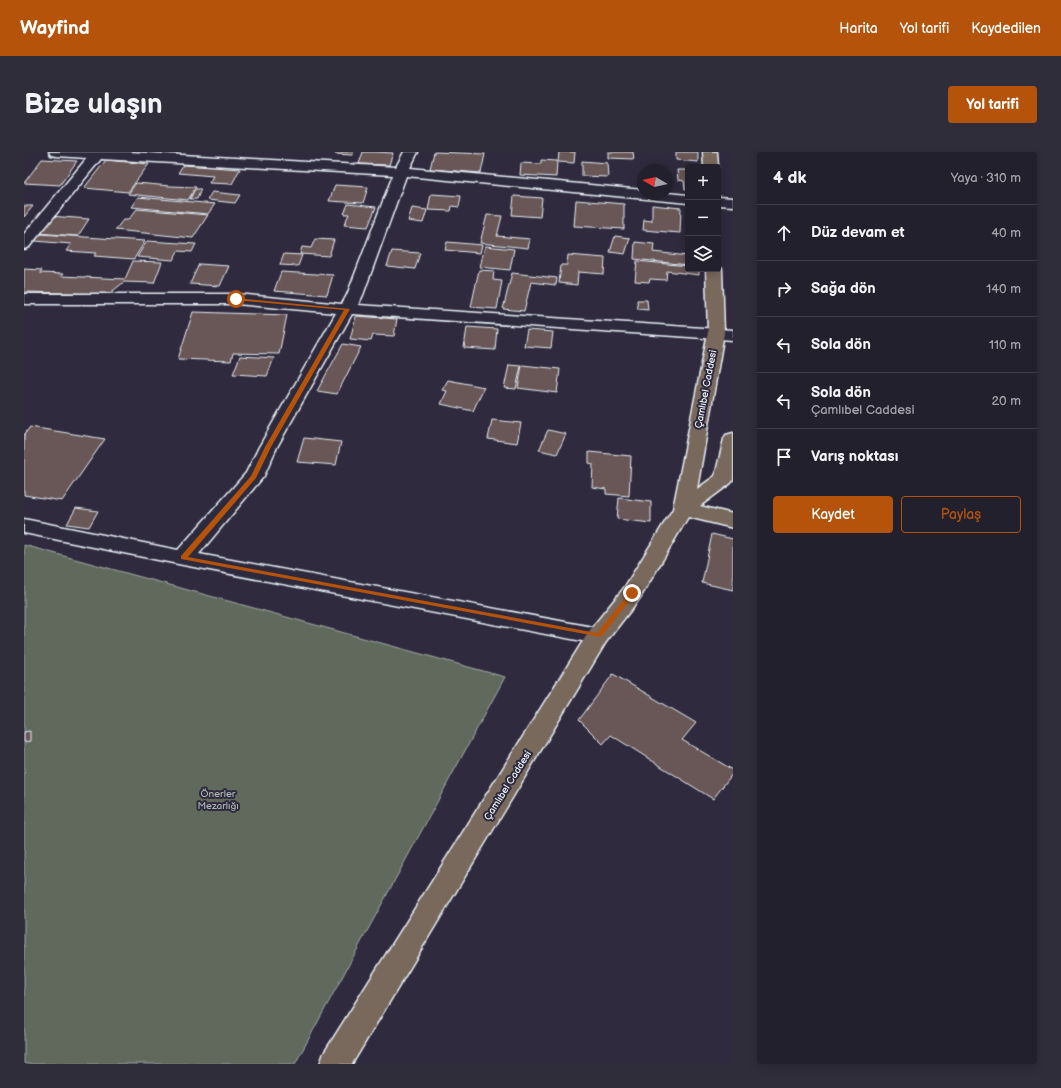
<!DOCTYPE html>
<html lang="tr">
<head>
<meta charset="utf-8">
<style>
  :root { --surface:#23202e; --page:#2f2d3a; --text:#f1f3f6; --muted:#a3a3aa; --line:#403e4a; --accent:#b45309 }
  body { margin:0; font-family:"Balsamiq Sans",sans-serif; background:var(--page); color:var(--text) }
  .controls { position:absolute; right:12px; top:12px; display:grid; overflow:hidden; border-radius:4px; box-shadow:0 2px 10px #0003 }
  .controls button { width:36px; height:36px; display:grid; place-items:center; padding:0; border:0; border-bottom:1px solid var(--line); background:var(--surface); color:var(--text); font:20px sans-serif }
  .compass { position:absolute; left:613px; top:12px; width:36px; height:36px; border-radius:50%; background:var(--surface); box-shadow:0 2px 10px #0003; rotate:279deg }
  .stop { position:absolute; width:12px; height:12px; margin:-9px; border:3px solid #b45309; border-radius:50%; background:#fff }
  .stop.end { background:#b45309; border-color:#fff; box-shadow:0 1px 4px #0008 }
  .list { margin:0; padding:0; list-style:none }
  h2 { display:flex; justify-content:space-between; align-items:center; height:52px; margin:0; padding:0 16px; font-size:17px }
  h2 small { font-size:13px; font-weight:400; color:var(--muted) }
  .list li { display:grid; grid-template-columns:26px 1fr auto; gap:12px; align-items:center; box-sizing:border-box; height:56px; padding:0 16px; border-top:1px solid var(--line) }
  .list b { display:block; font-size:15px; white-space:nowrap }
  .list p { margin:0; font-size:13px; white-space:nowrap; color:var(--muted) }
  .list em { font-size:13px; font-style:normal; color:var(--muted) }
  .actions { display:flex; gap:8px; padding:12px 16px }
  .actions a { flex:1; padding:9px 0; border:1px solid var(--accent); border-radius:4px; text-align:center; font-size:14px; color:var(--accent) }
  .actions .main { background:var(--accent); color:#fff }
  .icon { flex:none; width:22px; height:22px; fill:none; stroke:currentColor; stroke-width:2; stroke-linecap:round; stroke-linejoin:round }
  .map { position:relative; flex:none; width:709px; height:912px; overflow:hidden; border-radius:4px }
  header { display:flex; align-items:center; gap:24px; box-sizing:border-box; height:56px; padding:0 20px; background:var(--accent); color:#fff }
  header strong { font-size:19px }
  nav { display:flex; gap:22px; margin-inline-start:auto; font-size:14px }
  .intro { display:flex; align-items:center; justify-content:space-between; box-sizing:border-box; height:96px; padding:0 24px }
  h1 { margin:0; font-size:28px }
  .button { padding:10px 18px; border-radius:4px; background:var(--accent); color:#fff; font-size:14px; font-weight:700 }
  main { display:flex; gap:24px; padding:0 24px }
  aside { flex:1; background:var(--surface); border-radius:4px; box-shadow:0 2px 10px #0003 }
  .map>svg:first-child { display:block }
  .green { fill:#61695c; stroke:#a4adaa }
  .building { fill:#695756; stroke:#e8f1f8 }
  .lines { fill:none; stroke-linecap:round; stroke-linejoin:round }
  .minor-casing { stroke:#e8f1f8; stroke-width:3 }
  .primary-casing { stroke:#e8f1f8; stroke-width:3 }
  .minor { fill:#2f2a3d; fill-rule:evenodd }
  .primary { fill:#78695c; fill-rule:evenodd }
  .route { fill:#b45309 }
  .labels { text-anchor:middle; stroke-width:4; stroke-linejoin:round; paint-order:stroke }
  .street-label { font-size:10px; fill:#e8f1f8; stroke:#2f2a3d }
  .park-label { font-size:10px; fill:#abb4b2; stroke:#2f2a3d }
</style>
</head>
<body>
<header>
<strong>Wayfind</strong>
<nav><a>Harita</a><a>Yol tarifi</a><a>Kaydedilen</a></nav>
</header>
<div class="intro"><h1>Bize ulaşın</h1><a class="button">Yol tarifi</a></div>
<main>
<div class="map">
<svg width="709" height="912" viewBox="0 0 709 912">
  <rect width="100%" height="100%" fill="#2f2a3d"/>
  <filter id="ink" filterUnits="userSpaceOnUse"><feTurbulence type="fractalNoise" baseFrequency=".025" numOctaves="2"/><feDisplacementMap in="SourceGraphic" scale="8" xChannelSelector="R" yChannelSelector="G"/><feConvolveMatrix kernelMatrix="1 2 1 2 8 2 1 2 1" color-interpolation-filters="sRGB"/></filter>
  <g filter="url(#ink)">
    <path class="green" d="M0 393 481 525 271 912H0Z"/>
    <g class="building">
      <path d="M312 0H329L328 3 311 2Z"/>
      <path d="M339 0H352L369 1 365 13 335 12Z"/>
      <path d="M410 0 461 2 457 21 406 17Z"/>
      <path d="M535 0H551L550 11 534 10Z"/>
      <path d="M584 0H609L610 7 584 6Z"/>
      <path d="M652 0H674V10L652 8Z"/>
      <path d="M18 7 53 9 36 33 0 31Z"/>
      <path d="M82 8 125 12 104 40 60 36Z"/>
      <path d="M517 8 533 9 532 25 496 23 497 11 517 12Z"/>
      <path d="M558 9 583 11 584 25 558 24Z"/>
      <path d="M159 13 216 17 208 32 185 31 189 24 154 21Z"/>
      <path d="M653 18H664V37H661L660 29 654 28Z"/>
      <path d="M112 31 146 34 172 35 164 48 104 42Z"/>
      <path d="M311 33 344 35 339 51 305 49Z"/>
      <path d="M171 37H177L173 47H166Z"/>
      <path d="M188 40 216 43 211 51 183 48Z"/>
      <path d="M407 42 437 44 435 55 428 54 427 59 404 58Z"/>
      <path d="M490 44 518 46 516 65 488 63Z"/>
      <path d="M114 45 191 52 184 62 107 55Z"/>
      <path d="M552 48 600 52V77L550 74Z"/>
      <path d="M324 52 352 55 344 75 320 73 325 62H320Z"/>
      <path d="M628 53 657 56 656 81 619 78 620 68 628 69Z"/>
      <path d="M0 54H9L0 65Z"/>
      <path d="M388 56 403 58 399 71 384 69Z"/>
      <path d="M113 57 184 63 169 86 91 78 99 68H104Z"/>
      <path d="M463 63 478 64 473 84 506 87 504 96 456 91Z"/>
      <path d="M25 64 65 67 54 84 13 81Z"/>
      <path d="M16 82 121 89 110 107 70 104 72 101 42 99 47 92 11 89Z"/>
      <path d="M591 84 606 86 601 102 586 100Z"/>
      <path d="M291 87 310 88 305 104 276 102 278 95 287 96Z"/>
      <path d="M123 89 172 92 168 100 154 99 149 108 113 105Z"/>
      <path d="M423 90 458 93 456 101 421 98Z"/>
      <path d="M611 90 630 92 629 100 664 104V113L610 107Z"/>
      <path d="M461 94 490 97 486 118 456 115Z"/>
      <path d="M368 99 396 101 391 117 363 114Z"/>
      <path d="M260 102 278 103 274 114 256 113Z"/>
      <path d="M544 103 581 106 580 122 554 120 553 133 535 131 537 113H543Z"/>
      <path d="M109 109 138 110 130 131 100 130 85 142 0 140V117L18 118 16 121 39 122 37 124 101 127Z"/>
      <path d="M613 109 664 114V117H675V123L643 119 642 128 626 127 625 130 611 129Z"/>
      <path d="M175 112 205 114 196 134 166 132Z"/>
      <path d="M455 118 470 119 469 128 478 129 473 157 447 155Z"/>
      <path d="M257 120 309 123 303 143 250 139Z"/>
      <path d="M488 121 533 126 532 133 507 130 500 159 479 157Z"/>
      <path d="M613 148H623L624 158 614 157Z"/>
      <path d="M169 160 263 163 255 202 209 201 207 209 154 207Z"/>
      <path d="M332 164 373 167 370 184 349 183 347 189 326 187Z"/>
      <path d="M443 175 473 177 471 198 440 196Z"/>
      <path d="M503 178 529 180 527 196 500 194Z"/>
      <path d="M319 192 337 195 313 242 293 239Z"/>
      <path d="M216 204 250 206 243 224 209 222Z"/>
      <path d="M485 213 497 214 492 237 480 236Z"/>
      <path d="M498 213 536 217 533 241 494 236Z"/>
      <path d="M424 228 460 235 449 259 417 252 423 239 418 238Z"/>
      <path d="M468 268 497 271 493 291 464 287Z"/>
      <path d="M6 275 81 287 38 349 0 343V283Z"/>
      <path d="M524 278 542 282 533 302 515 298Z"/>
      <path d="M280 286 317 290 312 313 273 310Z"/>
      <path d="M565 300 607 304 605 344 582 342V337L568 335 569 312 565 311Z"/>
      <path d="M595 346 627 350V371L593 367Z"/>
      <path d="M52 356 74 359 65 375 43 372Z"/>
      <path d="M688 382 709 387V438L678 431Z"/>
      <path d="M589 522 672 571 658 588 709 618V621L689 647 587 583 579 592 555 568Z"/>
      <path d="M6 579V589L0 590V580Z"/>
    </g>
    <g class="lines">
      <g class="minor-casing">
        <g id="minor">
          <path d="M25 0H106L372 15 380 0H394L386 16 619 38V42H643V41L664 43V51L382 24 339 143 334 153 709 178V188L328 162 253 295 240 324 175 402 574 476 582 478 585 484 582 490 574 492 159 413 0 381V367L154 398 222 321 235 295 312 161 212 152H0V142H212L318 152 323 143 369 23 77 7 5 95 0 97V82L63 6 32 4 27 3Z"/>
          <path d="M694 45 709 46V54L694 53Z"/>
        </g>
      </g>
      <g class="primary-casing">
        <g id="primary">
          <path d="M679 0H693L694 15H680Z"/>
          <path d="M694 113 698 117 700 181 673 337 691 324 700 287 702 283 709 281V328L707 331 676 354 709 362V376L664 365 616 446 582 490 328 912H296L300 901 566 478 600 436 649 357 684 181 682 117H694Z"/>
        </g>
      </g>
      <use href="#minor" class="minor"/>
      <use href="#primary" class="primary"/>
    </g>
  </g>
  <path class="route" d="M212 146 326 157 247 295 232 326 164 405 573 481 606 440H610V443L577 485 157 407V404L227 324 241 295 320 158 211 148Z"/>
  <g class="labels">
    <g class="street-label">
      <text transform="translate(681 237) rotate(-79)" y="4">Çamlıbel Caddesi</text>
      <text transform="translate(483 633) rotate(-58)" y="4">Çamlıbel Caddesi</text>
    </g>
    <g class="park-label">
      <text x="194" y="645">Önerler<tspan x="194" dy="12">Mezarlığı</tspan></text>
    </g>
  </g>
</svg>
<div class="controls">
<button>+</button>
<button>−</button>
<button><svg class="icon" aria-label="layers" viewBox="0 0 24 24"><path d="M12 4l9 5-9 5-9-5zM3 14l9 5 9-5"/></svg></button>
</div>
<svg class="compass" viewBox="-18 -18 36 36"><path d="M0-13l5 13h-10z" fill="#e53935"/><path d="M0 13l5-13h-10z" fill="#a3a3aa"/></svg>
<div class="stop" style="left:212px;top:147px"></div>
<div class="stop end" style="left:608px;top:441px"></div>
</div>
<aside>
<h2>4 dk<small>Yaya · 310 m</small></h2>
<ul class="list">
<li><svg class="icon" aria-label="ahead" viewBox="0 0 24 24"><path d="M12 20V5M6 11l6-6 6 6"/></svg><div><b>Düz devam et</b></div><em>40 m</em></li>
<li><svg class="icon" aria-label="right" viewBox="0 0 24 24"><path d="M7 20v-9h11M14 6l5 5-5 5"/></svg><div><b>Sağa dön</b></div><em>140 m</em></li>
<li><svg class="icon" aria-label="left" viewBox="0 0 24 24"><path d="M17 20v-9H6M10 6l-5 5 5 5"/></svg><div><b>Sola dön</b></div><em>110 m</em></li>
<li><svg class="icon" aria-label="left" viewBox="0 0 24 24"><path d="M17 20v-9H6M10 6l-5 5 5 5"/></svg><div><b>Sola dön</b><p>Çamlıbel Caddesi</p></div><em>20 m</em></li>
<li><svg class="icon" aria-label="arrive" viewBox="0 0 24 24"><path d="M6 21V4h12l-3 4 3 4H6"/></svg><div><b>Varış noktası</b></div></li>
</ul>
<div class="actions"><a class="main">Kaydet</a><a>Paylaş</a></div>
</aside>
</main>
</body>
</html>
